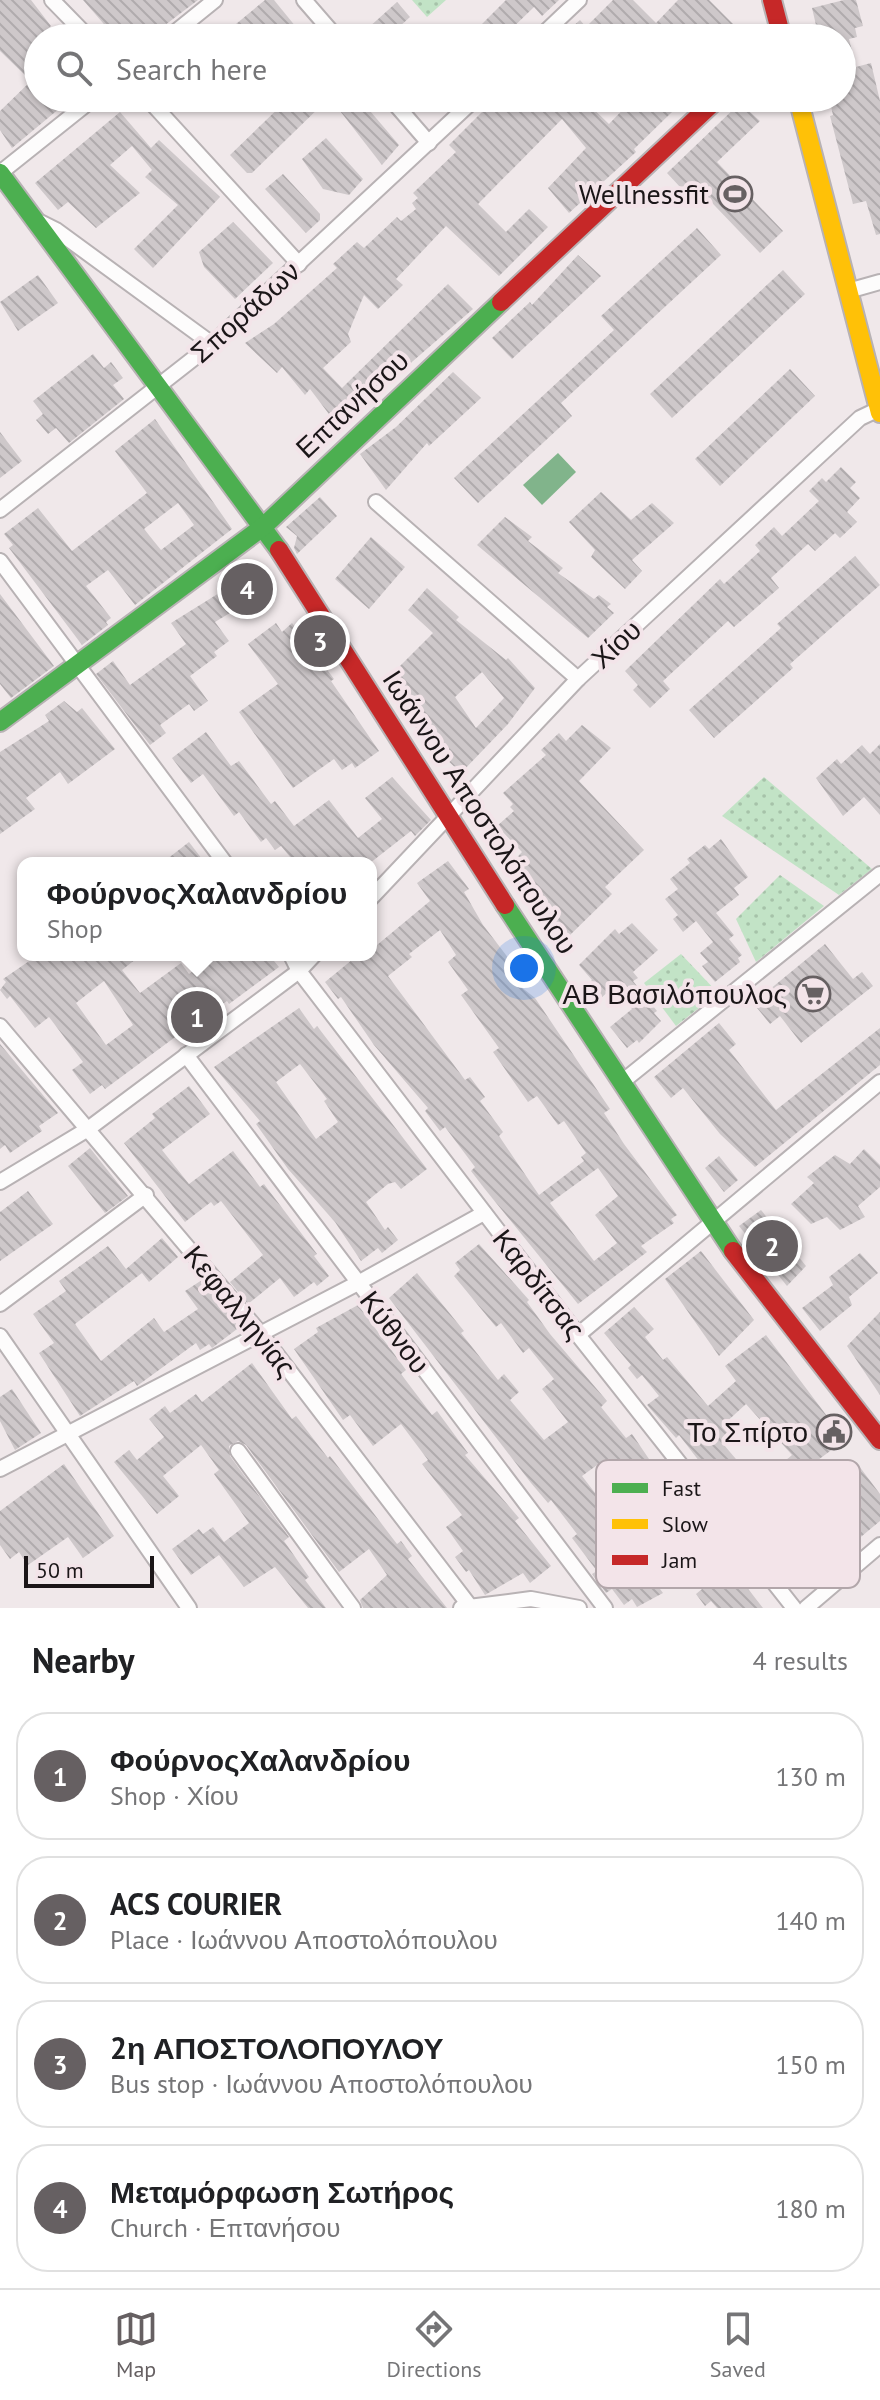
<!DOCTYPE html>
<html lang="en">
<head>
<meta charset="utf-8">
<style>
  :root { --surface:#fff; --page:#f6f6f6; --text:#202124; --muted:#757577; --line:#e0e0e0; --accent:#666062 }
  body { margin:0; font-family:"PT Sans",sans-serif; background:var(--page); color:var(--text) }
  .scale { position:absolute; left:24px; bottom:20px; width:130px; box-sizing:border-box; padding-left:8px; border:4px solid #1b1618; border-top:0; font-size:22px; line-height:28px; white-space:nowrap; color:#1b1618; -webkit-text-stroke:6px #f3e4e9; paint-order:stroke }
  .you { position:absolute; left:524px; top:968px; width:28px; height:28px; margin:-20px; border:6px solid #fff; border-radius:50%; background:#1a73e8; box-shadow:0 0 0 12px #1a73e833 }
  .badge { display:grid; place-items:center; width:52px; height:52px; border-radius:50%; background:var(--accent); color:#fff; font-size:26px; font-weight:700 }
  .pin { position:absolute; translate:-50% -50%; border:4px solid #fff; box-shadow:0 2px 8px #0006 }
  .popup { position:absolute; left:17px; top:857px; width:360px; height:104px; box-sizing:border-box; display:grid; place-content:center; border-radius:16px; background:var(--surface); filter:drop-shadow(0 2px 6px #0005); font-size:26px; white-space:nowrap; color:var(--muted) }
  .popup b { font-size:30px; color:var(--text) }
  .popup::after { content:''; position:absolute; left:50%; top:100%; margin-left:-16px; border:16px solid transparent; border-top-color:var(--surface) }
  .list { margin:0; padding:0; list-style:none }
  h2 { display:flex; justify-content:space-between; align-items:center; height:104px; margin:0; padding:0 32px; font-size:34px }
  h2 small { font-size:26px; font-weight:400; color:var(--muted) }
  .list li { display:grid; grid-template-columns:52px 1fr auto; gap:24px; align-items:center; box-sizing:border-box; height:128px; margin:0 16px 16px; padding:0 16px; border:2px solid var(--line); border-radius:32px }
  .list b { display:block; font-size:30px; white-space:nowrap }
  .list p { margin:0; font-size:26px; white-space:nowrap; color:var(--muted) }
  .list em { font-size:26px; font-style:normal; color:var(--muted) }
  .icon { flex:none; width:44px; height:44px; fill:none; stroke:currentColor; stroke-width:2; stroke-linecap:round; stroke-linejoin:round }
  .map { position:relative; flex:none; width:880px; height:1608px; overflow:hidden }
  .search { position:absolute; background:var(--surface); box-shadow:0 2px 6px #0004; left:24px; right:24px; top:24px; height:88px; display:flex; align-items:center; gap:20px; box-sizing:border-box; padding:0 28px; border-radius:44px; color:var(--muted); font-size:30px }
  .sheet { height:680px; background:var(--surface) }
  nav { display:flex; justify-content:space-around; align-items:center; box-sizing:border-box; height:112px; border-top:2px solid var(--line); background:var(--surface); font-size:22px; color:var(--muted) }
  nav a { display:grid; justify-items:center; gap:4px }
  nav .on { color:var(--accent) }
  .map>svg:first-child { display:block }
  .park { fill:url(#park-dots) }
  .water { fill:#81b48b }
  .building { fill:url(#building-back-hatch); fill-rule:evenodd }
  .lines { fill:none; stroke-linecap:round; stroke-linejoin:round }
  .street-casing { stroke:#b8b2b4; stroke-width:18 }
  .fast-casing { stroke:#b8b2b4; stroke-width:22 }
  .slow-casing { stroke:#b8b2b4; stroke-width:22 }
  .jam-casing { stroke:#b8b2b4; stroke-width:22 }
  .street { stroke:#fdfcfc; stroke-width:14 }
  .fast { stroke:#4caf50; stroke-width:18 }
  .slow { stroke:#ffc107; stroke-width:18 }
  .jam { stroke:#c62828; stroke-width:18 }
  .labels { text-anchor:middle; stroke-width:8; stroke-linejoin:round; paint-order:stroke }
  .poi-label { font-size:28px; fill:#1b1618; stroke:#f3e4e9; text-anchor:end }
  .street-label { font-size:28px; fill:#1b1618; stroke:#f3e4e9 }
  .key { fill:#f3e4e9; stroke:#b2a6aa; stroke-width:2 }
  .key-label { font-size:22px; fill:#1b1618 }
</style>
</head>
<body>
<div class="map">
<svg width="880" height="1608" viewBox="0 0 880 1608">
  <defs>
    <pattern id="park-dots" width="8" height="8" patternUnits="userSpaceOnUse" patternTransform="scale(2)"><rect width="8" height="8" fill="#c2e3c6"/><path d="M2 2h.1M6 6h.1" fill="none" stroke="#a6c2a9" stroke-width="1.8" stroke-linecap="round"/></pattern>
    <pattern id="building-back-hatch" width="6" height="6" patternUnits="userSpaceOnUse" patternTransform="scale(2)"><rect width="6" height="6" fill="#cec8ca"/><path d="M-1 5l2 2M0 0l6 6M5-1l2 2" fill="none" stroke="#b0abad"/></pattern>
  </defs>
  <rect width="100%" height="100%" fill="#f0e8ea"/>
  <g class="park">
    <path d="M412 0H446L427 17Z"/>
    <path d="M764 777 872 869 839 895 722 816Z"/>
    <path d="M780 875 824 906 756 962 736 919Z"/>
    <path d="M681 954 718 993 676 1026 644 983Z"/>
  </g>
  <path class="water" d="M558 453 576 472 542 505 523 485Z"/>
  <g class="building">
    <path d="M0 0H31L51 26 38 38V98H72L12 148 0 130V111L31 81 0 51Z"/>
    <path d="M83 0H198L148 38H116Z"/>
    <path d="M265 0H274L305 38H219Z"/>
    <path d="M506 0H559L542 16 534 7 502 38H468Z"/>
    <path d="M613 0H633L656 23 678 0H709L733 24 718 38H560L580 20 586 27Z"/>
    <path d="M844 0H856L863 26 855 28 857 37 849 39 856 67 871 63 880 101V234L876 235 866 201 853 204 830 116 833 115 829 98H842V38H819L812 8Z"/>
    <path d="M397 2 410 17 387 38H357Z"/>
    <path d="M289 98H329L252 173H247L230 155Z"/>
    <path d="M330 98H359L399 145 382 165Z"/>
    <path d="M496 98H582L609 124 634 98H658L672 112 634 149 636 152 569 213 548 188 586 148 562 119 478 204 506 232 529 209 548 227 499 276 446 226 396 279 403 285 378 309 364 295 348 334 351 342 323 368 342 388 448 284 473 309 338 426 310 389 305 395 282 367 277 373 245 343 274 324 337 268 333 264 357 242 364 248 397 217 401 221 416 209 412 203 418 198 413 193 456 152 449 145Z"/>
    <path d="M740 103 760 121 717 162 783 231 760 253 694 184 685 192 667 173Z"/>
    <path d="M120 112 151 148 159 140 220 197 153 268 134 249 178 205 145 177 152 170 132 146 110 165 140 193 96 228 68 202 58 210 35 183Z"/>
    <path d="M326 138 363 179 349 195 323 189 302 159Z"/>
    <path d="M283 174 320 214V220L306 233 265 189Z"/>
    <path d="M233 222 273 263 235 299 204 267 199 252Z"/>
    <path d="M697 228 721 255 561 403 572 416 478 503 454 478 614 330 601 316Z"/>
    <path d="M578 255 601 276 512 359 492 338 530 302 532 305Z"/>
    <path d="M783 270 805 294 672 418 650 394Z"/>
    <path d="M38 275 58 303 18 331 0 302Z"/>
    <path d="M93 354 104 368 111 362 123 378 113 385 124 399 69 443 56 428 48 434 36 420 43 414 33 401Z"/>
    <path d="M790 369 815 396 720 486 695 459Z"/>
    <path d="M453 372 481 398 429 446 427 443 386 490 360 454 396 427Z"/>
    <path d="M155 419 232 529 135 605 108 570 86 586 111 618 106 622 108 625 82 645 9 548 13 545 4 534 38 508 72 551 147 493 115 451ZM178 503 194 525 161 550 144 529Z"/>
    <path d="M0 432 22 461 0 478Z"/>
    <path d="M841 467 856 482 850 488 860 498 847 512 857 522 840 538 835 533 815 551 808 544 771 578 779 588 734 627 728 621 663 681 670 689 650 708 633 690 638 685 625 671 720 579 724 584 760 551 755 545 774 527 782 536 819 501 809 491 822 478 826 482Z"/>
    <path d="M601 492 631 520 652 503 674 523 632 560 642 571 625 589 591 557 595 550 569 522Z"/>
    <path d="M320 497 337 516 297 554 294 548 297 536 286 527Z"/>
    <path d="M505 517 532 537 528 541 563 568 558 573 594 599 599 595 611 604 607 607 614 613 588 638 477 545Z"/>
    <path d="M371 537 405 567 369 609 335 579Z"/>
    <path d="M855 556 880 585 790 664 793 668 714 738 689 710 781 628 777 624Z"/>
    <path d="M261 568 273 587 257 596 261 604 247 612 243 605 215 622 229 641 214 652 217 656 190 676 208 701 194 711 189 704 160 725 166 733 150 745 96 674 113 661 130 685 186 644 171 623 232 585 229 580 242 573 244 577Z"/>
    <path d="M427 588 459 617 456 620 506 660 508 658 535 688 508 724 461 773 442 755 437 761 386 680 433 633 408 610ZM482 672 504 698 476 728 455 697Z"/>
    <path d="M0 594 54 666 11 698 0 684Z"/>
    <path d="M276 623 282 632 292 623 334 679 331 681 379 751 355 768 352 763 342 770 334 759 293 788 239 712 278 684 248 644Z"/>
    <path d="M64 701 77 712 82 708 115 749 68 784 60 772 26 798 35 809 0 834V752L49 721 45 715Z"/>
    <path d="M582 725 611 748 579 781 644 850 605 887 612 894 568 937 540 910 548 903 510 865 522 852 497 826 514 811 510 807 513 804 503 793 546 755 541 750 559 733 566 741Z"/>
    <path d="M206 732 231 766 239 761 271 804 275 801 294 826 329 800 358 838 382 819 365 798 392 777 431 820 415 836 411 831 370 863H295L281 846 275 850 266 838 261 842 239 812 234 816 203 774 191 783 172 758Z"/>
    <path d="M880 744V815L864 797 843 816 816 778 837 759 841 764 862 745 870 754Z"/>
    <path d="M721 839 748 877 734 888 739 895 716 913 734 935 729 939 742 955 738 958 740 962 715 982 702 966 708 962 700 953 713 942 696 921 683 932 673 919 678 915 665 899 678 889 670 879 690 863 687 859 705 845 709 849Z"/>
    <path d="M189 842 205 863H162Z"/>
    <path d="M448 861 469 889 464 892 483 925 525 980 520 986 535 998 610 1109 604 1113 624 1144 677 1215 671 1219 674 1223 641 1246 647 1252 578 1304 484 1188 471 1171 475 1167 445 1127 440 1131 425 1111 428 1108 374 1045 341 997 338 999 325 982 358 955H371V950L430 901 417 883ZM440 930 456 955 448 962 468 990 461 995 499 1048 493 1052 528 1102 537 1096 558 1125 564 1121 586 1153 581 1157 584 1161 539 1195 499 1136 503 1132 480 1101 485 1097 470 1077 465 1080 388 976 412 957 409 954ZM598 1168 618 1196 595 1215 617 1243 594 1261 550 1203Z"/>
    <path d="M632 923 658 950 633 972 638 978 633 981 657 1011 654 1013 661 1021 639 1043 637 1040 627 1048 610 1027 632 1009 613 987 599 1000 586 986 592 980 579 965 615 929 619 934Z"/>
    <path d="M825 944 853 979 862 972 873 986 801 1043 780 1016 770 1024 753 1003Z"/>
    <path d="M38 955H141L122 970 140 993 181 963 189 974 215 955H269L279 967 229 1004 227 1001 182 1032 105 1089 102 1085 90 1094 72 1070 83 1062 49 1017 35 1028 10 996 7 999 0 990 6 982 3 979ZM104 981 133 1025 106 1045 76 1003Z"/>
    <path d="M299 1008 314 1029 317 1026 427 1169 401 1189 395 1182 388 1184 366 1202 385 1230 388 1227 398 1240 382 1253 378 1248 361 1261 335 1222 288 1169 256 1124 260 1121 214 1067ZM300 1064 327 1099 324 1101 338 1122 316 1139 276 1082Z"/>
    <path d="M719 1023 736 1044 729 1050 776 1110 880 1028V1065L755 1167 720 1134 683 1088 671 1098 654 1077Z"/>
    <path d="M0 1044 58 1113 39 1126 42 1131 10 1153 5 1145 0 1149Z"/>
    <path d="M189 1086 210 1114 162 1150 189 1184 233 1151 260 1187 264 1184 317 1254 314 1256 329 1276 317 1286 314 1282 294 1297 280 1278 248 1304 230 1282 263 1255 221 1201 214 1206 211 1202 185 1222 124 1143 155 1118 152 1114Z"/>
    <path d="M90 1148 128 1196 105 1213 68 1166Z"/>
    <path d="M864 1149 880 1165V1187L858 1206 865 1217 840 1230 827 1217 811 1224 791 1204 814 1183 807 1177 835 1155 850 1164Z"/>
    <path d="M719 1156 738 1180 724 1192 705 1168Z"/>
    <path d="M28 1191 53 1224 0 1261V1212Z"/>
    <path d="M761 1210 806 1266 787 1286 739 1226Z"/>
    <path d="M162 1238 178 1257 149 1282 142 1273 75 1324 101 1361 154 1318 164 1332 198 1309 185 1291 202 1280 241 1326 212 1348 209 1344 200 1350 196 1343 137 1386 134 1381 80 1416 39 1353 54 1343 33 1314 66 1291 59 1281 108 1246 126 1269Z"/>
    <path d="M479 1244 529 1300 527 1302 550 1334 607 1401 601 1407 626 1438 632 1434 666 1484 763 1608H717L711 1601 705 1606 696 1594 708 1584 676 1543 671 1547 641 1503 619 1521 623 1526 617 1531 663 1593 637 1607 632 1599 624 1605 612 1589 606 1593 592 1574 597 1571 572 1538 577 1534 551 1500 548 1503 531 1483 389 1298 417 1273 464 1331 461 1333 498 1380 504 1374 519 1392 510 1400 544 1440 568 1422 542 1389 554 1379 529 1348 523 1353 501 1323 496 1327 454 1276 460 1270 455 1263ZM604 1460 623 1486 602 1502 582 1476Z"/>
    <path d="M701 1251 754 1320 719 1356 665 1279Z"/>
    <path d="M860 1253 878 1273 849 1297 852 1305 820 1331 802 1308 833 1285 829 1277Z"/>
    <path d="M358 1305 406 1370 401 1374 432 1415 437 1411 468 1453 465 1455 519 1518 515 1521 551 1566 530 1583 523 1573 485 1595 469 1570 466 1572 455 1557 463 1551 446 1527 462 1515 422 1464 428 1460 401 1424 373 1446 350 1415 343 1420 294 1349 318 1332 316 1328Z"/>
    <path d="M634 1307 654 1329 645 1337 663 1360 667 1357 708 1406 736 1381 725 1366 766 1335 845 1440 795 1477 784 1462 792 1455 746 1404 722 1426 731 1437 723 1444 767 1495 763 1499 765 1502 753 1511 750 1507 740 1514 679 1435 676 1438 647 1405 659 1396 642 1375 637 1379 628 1368 631 1365 604 1333Z"/>
    <path d="M880 1312V1395L847 1346Z"/>
    <path d="M252 1363 292 1419 296 1416 328 1458 330 1456 397 1544 401 1541 412 1556 408 1559 447 1608H363L360 1600 387 1575 369 1549 339 1572 246 1445 238 1441 229 1446 230 1456 289 1537 284 1541 309 1577 305 1580 326 1608H308L275 1567 244 1587 219 1555 191 1575 172 1549 199 1529 203 1534 213 1527 224 1542 249 1523 214 1474 219 1470 201 1445 163 1476 179 1496 157 1514 114 1462 129 1450 137 1460 164 1437 149 1419 165 1406 170 1413 196 1394 202 1402Z"/>
    <path d="M12 1389 41 1433 15 1450 0 1421V1397Z"/>
    <path d="M856 1462 880 1494V1521L856 1541 846 1530 840 1536 831 1525 836 1521 816 1495Z"/>
    <path d="M64 1464 114 1536 83 1558 68 1537 28 1565 19 1552 10 1559 0 1545V1511Z"/>
    <path d="M785 1519 804 1542 813 1550 817 1547 827 1559 811 1572 816 1578 806 1586 762 1538Z"/>
  </g>
  <g class="lines">
    <g class="street-casing">
      <g id="street">
        <path d="M52 0 89 38"/>
        <path d="M304 0 337 38"/>
        <path d="M168 38 215 0"/>
        <path d="M539 38 579 0"/>
        <path d="M147 98 299 264"/>
        <path d="M390 98 429 143"/>
        <path d="M0 173 94 98"/>
        <path d="M40 222 56 230 212 344"/>
        <path d="M848 291 880 282"/>
        <path d="M376 502 578 679"/>
        <path d="M0 510 212 344 476 98"/>
        <path d="M0 561 225 863"/>
        <path d="M371 898 578 679 860 418 879 409"/>
        <path d="M291 955 299 971 578 1335 794 1608"/>
        <path d="M0 1026 261 1334 469 1605"/>
        <path d="M186 1055 605 1608"/>
        <path d="M622 1082 880 874"/>
        <path d="M0 1182 88 1129 299 971 314 955"/>
        <path d="M0 1304 146 1195"/>
        <path d="M578 1335 880 1082"/>
        <path d="M0 1336 189 1608"/>
        <path d="M238 1451 353 1608"/>
        <path d="M0 1469 358 1283 484 1213"/>
        <path d="M461 1608 531 1599 579 1608"/>
        <path d="M806 1608 880 1545"/>
      </g>
    </g>
    <g class="fast-casing">
      <g id="fast">
        <path d="M0 173 279 550"/>
        <path d="M0 722 264 526 501 302"/>
        <path d="M505 905 733 1251"/>
      </g>
    </g>
    <g class="slow-casing">
      <path id="slow" d="M798 98 880 413"/>
    </g>
    <g class="jam-casing">
      <g id="jam">
        <path d="M772 0 782 38"/>
        <path d="M501 302 718 98"/>
        <path d="M279 550 505 905"/>
        <path d="M733 1251 880 1440"/>
      </g>
    </g>
    <use href="#street" class="street"/>
    <use href="#fast" class="fast"/>
    <use href="#slow" class="slow"/>
    <use href="#jam" class="jam"/>
  </g>
  <defs>
    <g id="stadium-ring" transform="scale(1.8)"><circle r="9.5" fill="#f3e4e9" stroke="#666062" stroke-width="1.5"/><path d="M0-5a6.5 5 0 1 0 0 10a6.5 5 0 1 0 0-10ZM-3.5-1.8h7v3.6h-7Z" fill="#666062"/></g>
    <g id="supermarket-ring" transform="scale(1.8)"><circle r="9.5" fill="#f3e4e9" stroke="#666062" stroke-width="1.5"/><path d="M-6-5.5h2.5l.6 2H6L4.5 2H-2.5L-4.4-4H-6ZM-1.5 3.2a1.3 1.3 0 1 0 .1 0ZM3 3.2a1.3 1.3 0 1 0 .1 0Z" fill="#666062"/></g>
    <g id="civic-ring" transform="scale(1.8)"><circle r="9.5" fill="#f3e4e9" stroke="#666062" stroke-width="1.5"/><path d="M-.6-6.5H3V-4.5H.6V-3L4-1V1h2V6H-6V1h2V-1L-.6-3ZM-1.2 2.5V6h2.4V2.5Z" fill="#666062"/></g>
  </defs>
  <g fill-rule="evenodd">
    <use href="#stadium-ring" x="735" y="194"/>
    <use href="#supermarket-ring" x="813" y="994"/>
    <use href="#civic-ring" x="834" y="1432"/>
  </g>
  <g class="labels">
    <g class="poi-label">
      <text x="709" y="204">Wellnessfit</text>
      <text x="787" y="1004">ΑΒ Βασιλόπουλος</text>
      <text x="808" y="1442">Το Σπίρτο</text>
    </g>
    <g class="street-label">
      <text transform="translate(245 312) rotate(-42)" y="10">Σποράδων</text>
      <text transform="translate(352 404) rotate(-43)" y="10">Επτανήσου</text>
      <text transform="translate(616 644) rotate(-43)" y="10">Χίου</text>
      <text transform="translate(480 812) rotate(57)" y="10">Ιωάννου Αποστολόπουλου</text>
      <text transform="translate(539 1284) rotate(52)" y="10">Καρδίτσας</text>
      <text transform="translate(240 1311) rotate(51)" y="10">Κεφαλληνίας</text>
      <text transform="translate(395 1332) rotate(53)" y="10">Κύθνου</text>
    </g>
  </g>
  <rect x="596" y="1460" width="264" height="128" rx="12" class="key"/>
  <rect x="612" y="1483" width="36" height="10" fill="#4caf50"/>
  <rect x="612" y="1519" width="36" height="10" fill="#ffc107"/>
  <rect x="612" y="1555" width="36" height="10" fill="#c62828"/>
  <g class="key-label">
    <text x="662" y="1496">Fast</text>
    <text x="662" y="1532">Slow</text>
    <text x="662" y="1568">Jam</text>
  </g>
</svg>
<div class="scale">50 m</div>
<div class="you"></div>
<div class="pin badge" style="left:197px;top:1017px">1</div>
<div class="popup"><b>ΦούρνοςΧαλανδρίου</b>Shop</div>
<div class="pin badge" style="left:772px;top:1246px">2</div>
<div class="pin badge" style="left:320px;top:641px">3</div>
<div class="pin badge" style="left:247px;top:589px">4</div>
<div class="search"><svg class="icon" aria-label="search" viewBox="0 0 24 24"><circle cx="10" cy="10" r="6"/><path d="M15 15l6 6"/></svg>Search here</div>
</div>
<section class="sheet">
<h2>Nearby<small>4 results</small></h2>
<ul class="list">
<li><span class="badge">1</span><div><b>ΦούρνοςΧαλανδρίου</b><p>Shop · Χίου</p></div><em>130 m</em></li>
<li><span class="badge">2</span><div><b>ACS COURIER</b><p>Place · Ιωάννου Αποστολόπουλου</p></div><em>140 m</em></li>
<li><span class="badge">3</span><div><b>2η ΑΠΟΣΤΟΛΟΠΟΥΛΟΥ</b><p>Bus stop · Ιωάννου Αποστολόπουλου</p></div><em>150 m</em></li>
<li><span class="badge">4</span><div><b>Μεταμόρφωση Σωτήρος</b><p>Church · Επτανήσου</p></div><em>180 m</em></li>
</ul>
</section>
<nav>
<a class="on"><svg class="icon" aria-label="map" viewBox="0 0 24 24"><path d="M3 6l6-2 6 2 6-2v14l-6 2-6-2-6 2zM9 4v14M15 6v14"/></svg>Map</a>
<a><svg class="icon" aria-label="directions" viewBox="0 0 24 24"><path d="M12 3l9 9-9 9-9-9zM9 14v-3h6M13 9l2 2-2 2"/></svg>Directions</a>
<a><svg class="icon" aria-label="saved" viewBox="0 0 24 24"><path d="M7 4h10v16l-5-4-5 4z"/></svg>Saved</a>
</nav>
</body>
</html>
